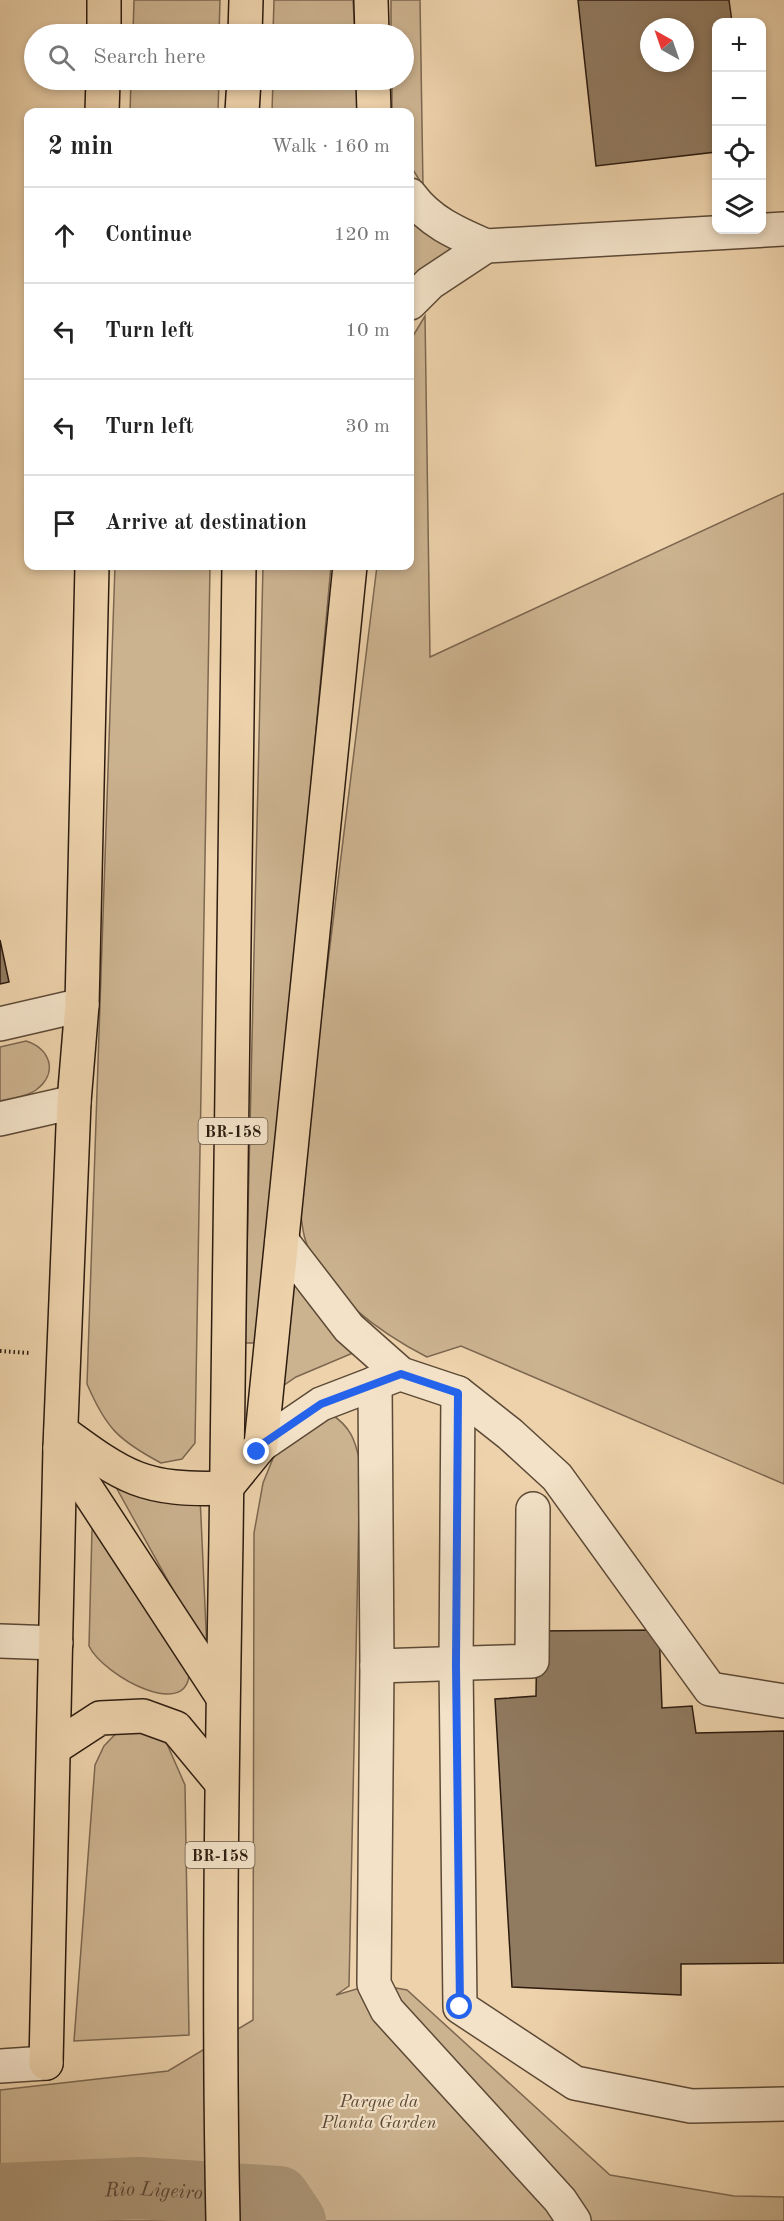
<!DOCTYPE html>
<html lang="en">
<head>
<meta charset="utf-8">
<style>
  :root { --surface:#fff; --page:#f2f2f2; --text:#222; --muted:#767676; --line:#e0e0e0 }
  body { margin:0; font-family:"Old Standard TT",serif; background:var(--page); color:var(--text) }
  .controls { position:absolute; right:18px; top:18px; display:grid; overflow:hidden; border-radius:12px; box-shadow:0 3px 9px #0003 }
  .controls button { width:54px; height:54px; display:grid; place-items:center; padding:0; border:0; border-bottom:2px solid var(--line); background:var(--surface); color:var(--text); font:30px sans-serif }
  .compass { position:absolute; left:640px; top:18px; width:54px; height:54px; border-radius:50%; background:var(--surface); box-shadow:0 3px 9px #0003; rotate:320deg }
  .stop { position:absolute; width:18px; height:18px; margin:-14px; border:4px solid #2563eb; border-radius:50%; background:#fff }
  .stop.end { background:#2563eb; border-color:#fff; box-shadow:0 2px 6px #0008 }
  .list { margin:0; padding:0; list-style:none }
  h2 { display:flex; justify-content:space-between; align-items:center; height:78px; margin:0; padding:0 24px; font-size:26px }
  h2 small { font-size:20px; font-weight:400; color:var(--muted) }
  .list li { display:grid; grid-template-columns:39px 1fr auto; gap:18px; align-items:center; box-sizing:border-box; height:96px; padding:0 24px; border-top:2px solid var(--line) }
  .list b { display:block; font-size:22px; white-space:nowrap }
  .list em { font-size:20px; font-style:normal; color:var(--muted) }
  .icon { flex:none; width:33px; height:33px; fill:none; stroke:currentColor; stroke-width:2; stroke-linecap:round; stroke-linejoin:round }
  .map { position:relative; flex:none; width:784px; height:2221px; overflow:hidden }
  .search { position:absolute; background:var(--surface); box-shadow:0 3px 9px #0003; left:24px; top:24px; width:390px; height:66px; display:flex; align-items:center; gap:15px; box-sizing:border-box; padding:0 21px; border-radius:33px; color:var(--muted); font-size:22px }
  .panel { position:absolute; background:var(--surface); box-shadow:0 3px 9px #0003; left:24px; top:108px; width:390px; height:462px; border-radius:12px }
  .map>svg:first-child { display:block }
  .green { fill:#ccb390; stroke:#7c6750; stroke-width:1.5 }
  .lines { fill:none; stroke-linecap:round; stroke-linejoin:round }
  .river { stroke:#ab9476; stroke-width:62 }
  .building { fill:#907a60; stroke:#2c1b0f; stroke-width:1.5; fill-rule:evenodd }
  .minor-casing { stroke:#5c4936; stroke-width:36 }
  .major-casing { stroke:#2c1b0f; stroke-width:36 }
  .highway-casing { stroke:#2c1b0f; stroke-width:36 }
  .path { stroke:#2c1b0f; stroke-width:4; stroke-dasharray:1.5 3; stroke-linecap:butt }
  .minor { stroke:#f3e2c8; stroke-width:33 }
  .major { stroke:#edd2ab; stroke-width:33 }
  .highway { stroke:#edd2ab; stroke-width:33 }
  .route { stroke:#2563eb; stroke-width:8 }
  .labels { text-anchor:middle; stroke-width:4.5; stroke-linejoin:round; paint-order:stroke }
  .shield { fill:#f3e2c8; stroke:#685746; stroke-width:1.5 }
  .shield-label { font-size:16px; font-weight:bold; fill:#2c1b0f }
  .park-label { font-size:18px; font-style:italic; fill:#5c4936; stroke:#f3e2c8 }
  .water-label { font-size:20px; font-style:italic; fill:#584533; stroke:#f3e2c8 }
</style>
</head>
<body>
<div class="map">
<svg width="784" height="2221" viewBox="0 0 784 2221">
  <rect width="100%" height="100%" fill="#edd2ab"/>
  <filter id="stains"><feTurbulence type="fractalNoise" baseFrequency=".00333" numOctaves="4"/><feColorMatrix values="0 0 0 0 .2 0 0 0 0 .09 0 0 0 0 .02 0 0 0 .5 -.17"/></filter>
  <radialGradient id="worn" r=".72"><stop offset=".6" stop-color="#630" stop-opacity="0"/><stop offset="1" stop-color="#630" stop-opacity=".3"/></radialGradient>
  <g class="green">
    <path d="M134 0H220L219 34H133Z"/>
    <path d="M274 0H353L355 34H273Z"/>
    <path d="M391 0H420L423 186 410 165V112H392V80H404V34H391Z"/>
    <path d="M131 80H219L218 112H130Z"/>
    <path d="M273 80H357L359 112H272Z"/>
    <path d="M410 215 452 248 410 282Z"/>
    <path d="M425 316 430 657 784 493V1484L461 1346 427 1357C382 1334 322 1292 306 1242 301 1228 301 1211 299 1196L377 566H410V341Z"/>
    <path d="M115 566H210L195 1443 182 1459 161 1463C118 1440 106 1428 87 1384Z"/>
    <path d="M263 566H331L297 938 255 1343H245Z"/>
    <path d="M26 1041C50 1048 59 1073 36 1090 27 1097 11 1098 0 1101V1047Z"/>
    <path d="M286 1273 311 1306 360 1350 296 1377 274 1392Z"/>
    <path d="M331 1414C351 1427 355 1440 360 1462L349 1986 336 1995 374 1984 407 1990 610 2175 734 2196 784 2197V2221H0V2090L168 2071 253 2020 254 1533 263 1483 276 1451Z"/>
    <path d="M117 1489 171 1496H200L207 1651Z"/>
    <path d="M98 1522 189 1667C194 1725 103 1676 89 1646L92 1530Z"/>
    <path d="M126 1723 146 1727 167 1744 185 1785 189 2035 74 2041 95 1765 104 1746Z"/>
  </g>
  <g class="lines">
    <path class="river" id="s1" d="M0 2194 139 2188 279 2197 295 2221"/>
  </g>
  <g class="building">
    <path d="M578 0H729L732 22H716V152L596 166ZM649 27H685V63H649Z"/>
    <path d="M0 940 9 982 0 984Z"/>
    <path d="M659 1630 662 1708 692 1706 696 1733 784 1731V1963L681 1964V1995L512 1987 495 1699 536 1696 537 1631Z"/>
  </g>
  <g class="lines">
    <g class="minor-casing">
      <g id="minor">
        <path d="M410 195C430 222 456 233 486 246L784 229"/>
        <path d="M410 303 430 283 486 246"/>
        <path d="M0 1024 82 1005"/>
        <path d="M0 1119 74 1102"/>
        <path d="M282 1241 349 1328 401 1374 458 1393 510 1434 557 1477 710 1689 784 1701"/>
        <path d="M375 1383 377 1666 532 1661 533 1509"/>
        <path d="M458 1393 456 1665 460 2007 575 2083 691 2106 784 2104"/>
        <path d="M261 1445 321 1404 394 1376"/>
        <path d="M0 1641 56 1643"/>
        <path d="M377 1666 374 1984 387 2010 560 2200 574 2221"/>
        <path d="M0 2066 46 2063"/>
      </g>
    </g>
    <g class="major-casing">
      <g id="major">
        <path d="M371 0 372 34"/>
        <path d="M104 34V0"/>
        <path d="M373 80 374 112"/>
        <path d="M102 112 103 80"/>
        <path d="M226 1488 261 1445 350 566"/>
        <path d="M46 2063 60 1448 74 1102 82 1005 92 566"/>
      </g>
    </g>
    <g class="highway-casing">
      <g id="highway">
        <path d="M245 34 246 0"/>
        <path d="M242 112 244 80"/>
        <path d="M61 1431C125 1478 143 1491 226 1488"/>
        <path d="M60 1448 222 1696"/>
        <path d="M54 1748 100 1718 143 1716 176 1728 220 1781"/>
        <path d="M223 2221C218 1993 222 1766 226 1539 230 1214 237 890 239 566"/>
      </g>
    </g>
    <path class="path" d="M0 1351 29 1353"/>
    <use href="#minor" class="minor"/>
    <use href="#major" class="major"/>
    <use href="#highway" class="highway"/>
  </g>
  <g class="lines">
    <path class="route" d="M257 1452 261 1445 321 1404 401 1374 458 1393 456 1665 460 2007"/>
  </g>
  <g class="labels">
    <g class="shield">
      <rect x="198.5" y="1118" width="69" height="26" rx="4.5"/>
      <rect x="185.5" y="1842" width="69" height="26" rx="4.5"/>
    </g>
    <g class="shield-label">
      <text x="233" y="1137">BR-158</text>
      <text x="220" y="1861">BR-158</text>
    </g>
    <g class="park-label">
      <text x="379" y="2107">Parque da<tspan x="379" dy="21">Planta Garden</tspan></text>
    </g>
    <g class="water-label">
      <text dy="7" stroke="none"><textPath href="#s1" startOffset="154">Rio Ligeiro</textPath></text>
    </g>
  </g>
  <rect width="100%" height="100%" filter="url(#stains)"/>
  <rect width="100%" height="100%" fill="url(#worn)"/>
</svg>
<div class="controls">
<button>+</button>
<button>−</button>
<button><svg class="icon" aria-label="locate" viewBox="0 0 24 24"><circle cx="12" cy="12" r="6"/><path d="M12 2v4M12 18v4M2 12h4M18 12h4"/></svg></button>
<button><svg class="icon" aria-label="layers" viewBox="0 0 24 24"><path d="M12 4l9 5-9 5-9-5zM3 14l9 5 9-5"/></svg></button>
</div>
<svg class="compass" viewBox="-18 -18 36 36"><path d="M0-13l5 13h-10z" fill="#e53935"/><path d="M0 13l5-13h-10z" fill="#767676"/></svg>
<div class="stop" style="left:460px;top:2007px"></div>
<div class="stop end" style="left:257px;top:1452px"></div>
<div class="search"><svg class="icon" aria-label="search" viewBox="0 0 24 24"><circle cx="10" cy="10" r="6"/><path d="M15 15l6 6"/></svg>Search here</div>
<section class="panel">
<h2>2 min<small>Walk · 160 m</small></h2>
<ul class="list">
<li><svg class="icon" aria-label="ahead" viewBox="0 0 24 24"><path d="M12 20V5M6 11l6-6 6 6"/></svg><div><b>Continue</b></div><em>120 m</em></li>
<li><svg class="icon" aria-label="left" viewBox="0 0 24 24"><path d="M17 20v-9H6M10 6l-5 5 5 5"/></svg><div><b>Turn left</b></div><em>10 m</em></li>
<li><svg class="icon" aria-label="left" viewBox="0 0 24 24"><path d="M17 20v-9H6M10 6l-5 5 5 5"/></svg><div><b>Turn left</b></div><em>30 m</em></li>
<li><svg class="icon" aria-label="arrive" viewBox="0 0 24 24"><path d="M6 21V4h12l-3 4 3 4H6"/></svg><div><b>Arrive at destination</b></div></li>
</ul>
</section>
</div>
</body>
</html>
